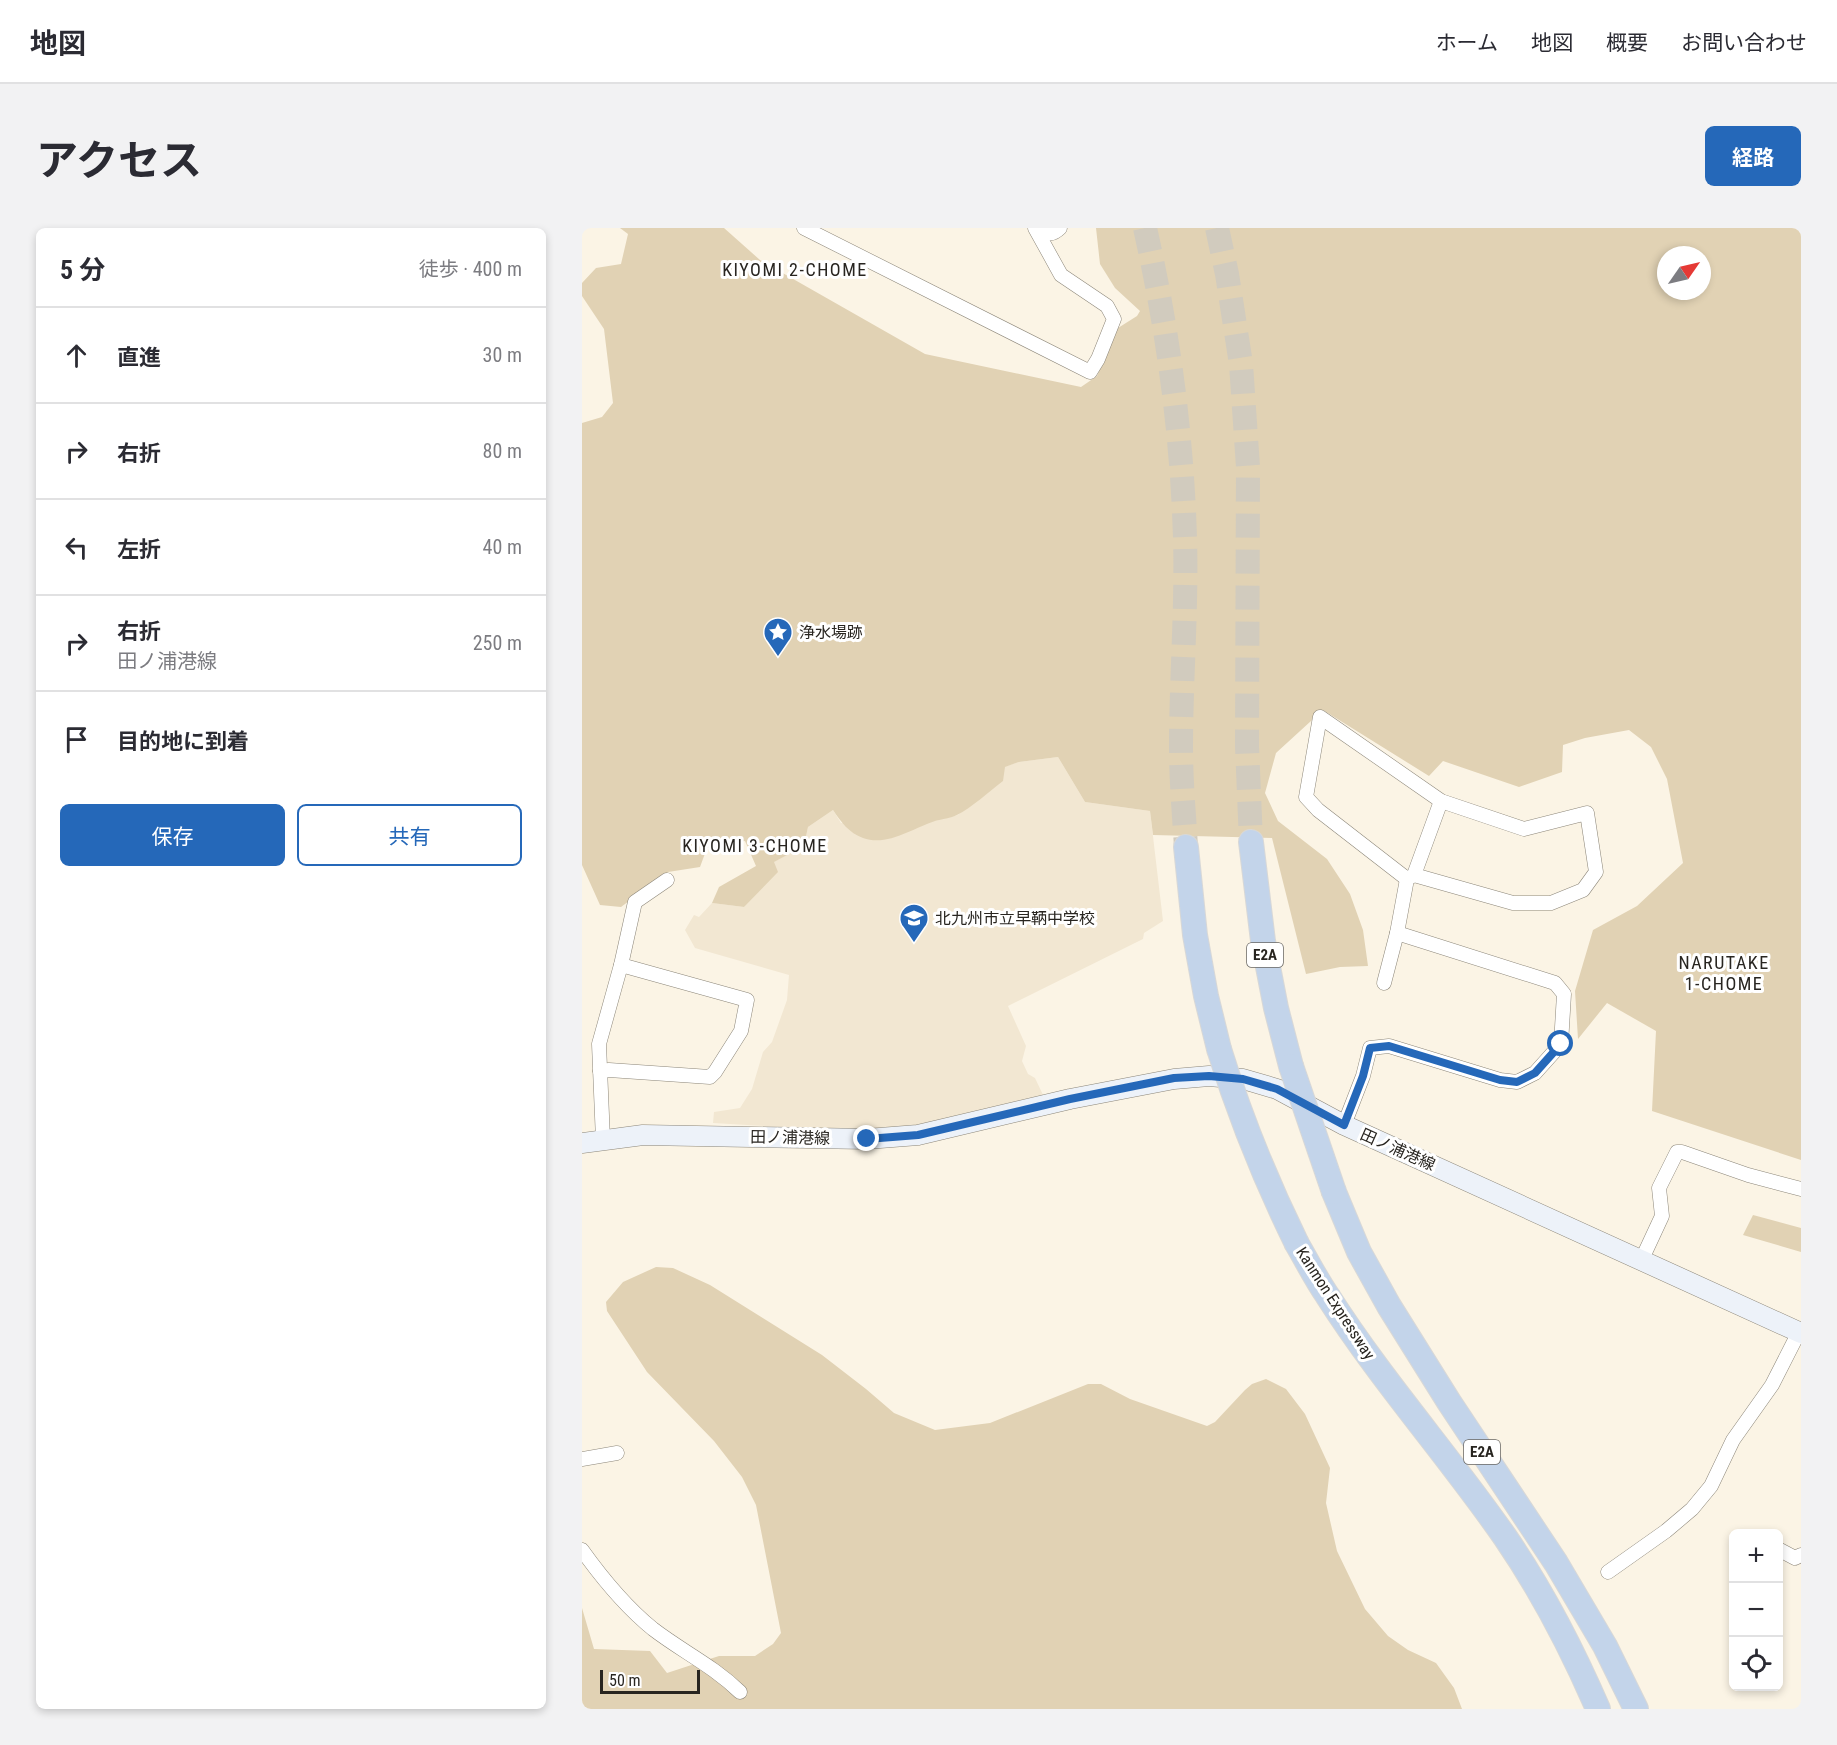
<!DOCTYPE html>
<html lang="ja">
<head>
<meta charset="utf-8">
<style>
  :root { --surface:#fff; --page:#f2f2f3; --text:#2b2b33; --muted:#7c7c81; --line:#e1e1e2; --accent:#2568b9 }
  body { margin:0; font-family:"Roboto Condensed","Noto Sans JP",sans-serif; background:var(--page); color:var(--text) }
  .controls { position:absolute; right:18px; bottom:18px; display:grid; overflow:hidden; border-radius:9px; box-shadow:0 3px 9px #0003 }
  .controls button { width:54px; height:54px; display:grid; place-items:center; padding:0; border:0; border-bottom:2px solid var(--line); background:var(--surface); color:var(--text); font:30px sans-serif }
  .compass { position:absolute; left:1075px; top:18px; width:54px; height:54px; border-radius:50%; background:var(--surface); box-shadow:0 3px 9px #0003; rotate:56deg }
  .scale { position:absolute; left:18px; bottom:15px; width:100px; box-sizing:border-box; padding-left:6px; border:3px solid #282520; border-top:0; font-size:16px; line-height:21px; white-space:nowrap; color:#282520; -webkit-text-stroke:4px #fff; paint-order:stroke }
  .stop { position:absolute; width:18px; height:18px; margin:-14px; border:4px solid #2568b9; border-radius:50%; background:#fff }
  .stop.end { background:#2568b9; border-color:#fff; box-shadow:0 2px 6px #0008 }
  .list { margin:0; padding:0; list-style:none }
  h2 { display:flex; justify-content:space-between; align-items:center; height:78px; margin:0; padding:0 24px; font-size:26px }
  h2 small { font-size:20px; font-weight:400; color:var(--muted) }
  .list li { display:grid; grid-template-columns:39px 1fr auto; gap:18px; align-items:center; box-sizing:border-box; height:96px; padding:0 24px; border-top:2px solid var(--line) }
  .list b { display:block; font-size:22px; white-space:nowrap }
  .list p { margin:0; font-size:20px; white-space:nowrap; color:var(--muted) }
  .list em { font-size:20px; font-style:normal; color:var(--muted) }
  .actions { display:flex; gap:12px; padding:18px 24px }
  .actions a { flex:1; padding:14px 0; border:2px solid var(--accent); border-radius:9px; text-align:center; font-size:21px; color:var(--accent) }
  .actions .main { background:var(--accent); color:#fff }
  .icon { flex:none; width:33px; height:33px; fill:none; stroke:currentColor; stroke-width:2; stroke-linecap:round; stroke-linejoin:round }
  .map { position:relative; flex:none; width:1219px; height:1481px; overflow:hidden; border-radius:9px }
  header { display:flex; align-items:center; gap:36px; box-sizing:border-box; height:84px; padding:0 30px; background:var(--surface); border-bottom:2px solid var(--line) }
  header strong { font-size:28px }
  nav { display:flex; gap:33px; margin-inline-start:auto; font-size:21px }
  .intro { display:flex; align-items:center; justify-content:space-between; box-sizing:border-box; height:144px; padding:0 36px }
  h1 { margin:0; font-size:42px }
  .button { padding:15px 27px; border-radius:9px; background:var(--accent); color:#fff; font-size:21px; font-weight:700 }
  main { display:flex; gap:36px; padding:0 36px }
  aside { flex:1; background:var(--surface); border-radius:9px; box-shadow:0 3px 9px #0003 }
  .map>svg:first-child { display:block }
  .built { fill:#f2e7d2 }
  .green { fill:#e1d2b4; fill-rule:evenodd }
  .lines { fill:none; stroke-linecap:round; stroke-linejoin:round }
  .motorway-tunnel { stroke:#d1cbbe; stroke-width:24; stroke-dasharray:24 12; stroke-linecap:butt }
  .minor-casing { stroke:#8c8679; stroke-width:15 }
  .secondary-casing { stroke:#8c8679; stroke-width:21 }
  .motorway-casing { stroke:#d8d8d7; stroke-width:26 }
  .minor { stroke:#fff; stroke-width:14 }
  .secondary { stroke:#edf2f9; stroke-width:20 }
  .motorway { stroke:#c3d4ea; stroke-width:24 }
  .motorway-bridge-casing { stroke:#d8d8d7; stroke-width:26; stroke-linecap:butt }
  .motorway-bridge { stroke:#c3d4ea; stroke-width:24 }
  .route { stroke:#2568b9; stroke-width:8 }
  .labels { text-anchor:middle; stroke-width:6; stroke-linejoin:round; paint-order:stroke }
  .shield { fill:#fff; stroke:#686663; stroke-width:1.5 }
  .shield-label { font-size:15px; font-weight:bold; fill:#282520 }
  .poi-label { font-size:16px; fill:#282520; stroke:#fff; text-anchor:start }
  .street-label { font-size:16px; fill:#282520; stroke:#fff }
  .neighbourhood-label { font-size:18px; letter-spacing:1.5px; fill:#282520; stroke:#fff }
</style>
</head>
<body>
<header>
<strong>地図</strong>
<nav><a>ホーム</a><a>地図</a><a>概要</a><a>お問い合わせ</a></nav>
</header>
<div class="intro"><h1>アクセス</h1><a class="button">経路</a></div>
<main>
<aside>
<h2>5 分<small>徒歩 · 400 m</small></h2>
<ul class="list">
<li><svg class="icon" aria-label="ahead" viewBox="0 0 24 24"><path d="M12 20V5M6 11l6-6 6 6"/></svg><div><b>直進</b></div><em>30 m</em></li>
<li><svg class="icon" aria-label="right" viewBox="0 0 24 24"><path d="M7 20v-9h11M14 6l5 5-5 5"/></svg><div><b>右折</b></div><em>80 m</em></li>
<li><svg class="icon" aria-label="left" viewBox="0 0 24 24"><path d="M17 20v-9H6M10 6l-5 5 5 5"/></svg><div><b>左折</b></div><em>40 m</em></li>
<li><svg class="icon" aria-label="right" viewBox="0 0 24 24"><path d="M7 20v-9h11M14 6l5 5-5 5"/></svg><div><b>右折</b><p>田ノ浦港線</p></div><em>250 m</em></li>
<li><svg class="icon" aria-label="arrive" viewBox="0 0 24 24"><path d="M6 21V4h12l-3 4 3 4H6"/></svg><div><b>目的地に到着</b></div></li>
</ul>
<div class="actions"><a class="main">保存</a><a>共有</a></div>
</aside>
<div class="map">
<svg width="1219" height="1481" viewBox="0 0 1219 1481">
  <rect width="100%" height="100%" fill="#fbf4e5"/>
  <path class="built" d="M476 529 503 574 568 583 581 693 562 705 561 711 426 778 444 818 440 833 446 846 453 850 462 869 339 898 298 903 219 900 131 895 132 884 158 880 170 861 181 824 190 814 205 772 207 747 113 720 103 702 112 687 117 689 130 675 162 679 191 634 222 618 226 599 251 582 259 595 351 593 376 587 422 539 437 534Z"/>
  <g class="green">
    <path d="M38 0H142L178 32 343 126 499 159 515 148 536 100 555 88 558 83 533 60 518 36 514 0H1219V932L1070 883 1074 803 1025 775 996 811 993 763 1011 702 1055 678 1101 635 1085 551 1069 519 1047 502 1003 510 981 517 980 544 937 559 861 533 847 548 741 482 694 525 683 565 696 593 745 631 768 666 781 702 786 738 758 739 724 746 690 610 571 607 568 583 503 574 476 529 437 534 423 539 421 553C408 563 389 580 375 587 369 590 360 591 353 593 331 600 305 619 281 610 267 605 259 594 251 582L226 599 222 618 192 634 196 644 162 679 130 675 137 659 174 638 163 613 125 620 118 639 86 644 39 679 18 677 0 637V195L20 189 31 175 22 101 0 68V55L14 40 39 36 46 6ZM1084 27H1120V63H1084Z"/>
    <path d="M1171 987 1219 1000V1024L1161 1007Z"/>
    <path d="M74 1039 91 1040 128 1057 240 1127 284 1161 312 1185 353 1202 408 1195 506 1156H519L548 1171 625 1198 633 1194 663 1162 670 1156 684 1151 704 1161 723 1186 748 1240 744 1275 755 1323 783 1381 806 1408 826 1422 854 1435 872 1460 880 1481H0V1380L12 1421 68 1423 85 1445 137 1428H173L191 1416 199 1405 174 1277 160 1249 132 1213 65 1144 25 1083 24 1074 41 1054Z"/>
  </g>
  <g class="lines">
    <g class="motorway-tunnel">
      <path d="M563 0C586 102 600 206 603 310 605 380 599 450 599 519 599 553 602 586 604 619"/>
      <path d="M635 0 645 46 659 136 666 239 665 518 669 614"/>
    </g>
    <g class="minor-casing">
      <g id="minor">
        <path d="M222 0 508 144 516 131 532 91 525 78 479 47 453 0"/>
        <path d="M456 3C465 6 470 8 478 0"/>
        <path d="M825 651 736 582 724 569 738 489 859 573 942 601 1005 585 1014 644 1001 662 969 675H931L832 647"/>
        <path d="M802 755 815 705 825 651 832 647 859 573"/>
        <path d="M18 843 27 842 128 849 133 844 159 803 165 772 39 737"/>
        <path d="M762 897 781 848 788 820 807 818 918 852 935 854 953 845 979 816 982 766 973 755 815 705"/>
        <path d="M21 912 17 816 39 737 53 674 85 652"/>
        <path d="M1060 1031 1080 988 1077 960 1095 924H1100L1166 947 1219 961"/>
        <path d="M0 1231 35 1225"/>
        <path d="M1196 1321 1213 1330 1219 1327"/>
        <path d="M0 1322C20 1350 44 1379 71 1401 101 1424 130 1437 158 1464"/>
        <path d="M1026 1344 1084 1303 1110 1281 1129 1258 1151 1212 1190 1157 1217 1104"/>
      </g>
    </g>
    <g class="secondary-casing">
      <path id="secondary" d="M0 915 61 907 285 911 336 907 488 871 592 851 627 848 661 851 695 861 762 897 1219 1105"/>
    </g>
    <g class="motorway-casing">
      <g id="motorway">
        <path d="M669 614 681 713 694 780 709 838"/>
        <path d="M604 619 613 707 624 768 637 821"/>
        <path d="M752 964 777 1024 807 1078 867 1174 974 1335 1023 1418 1054 1481"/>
        <path d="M715 1016C725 1033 734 1051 745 1067 799 1152 866 1227 923 1309 960 1363 990 1421 1016 1481"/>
      </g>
    </g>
    <use href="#minor" class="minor"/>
    <use href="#secondary" class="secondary"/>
    <use href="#motorway" class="motorway"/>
    <g class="motorway-bridge-casing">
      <g id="motorway-bridge">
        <path d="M637 821C658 889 684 953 715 1016"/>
        <path d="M709 838 752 964"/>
      </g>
    </g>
    <use href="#motorway-bridge" class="motorway-bridge"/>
  </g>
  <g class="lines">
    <path class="route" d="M285 911 336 907 488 871 592 850 627 848 661 851 695 861 762 897 781 848 788 820 807 818 918 852 935 854 953 845 979 816"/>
  </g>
  <defs>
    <g id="sight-pin" transform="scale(1.5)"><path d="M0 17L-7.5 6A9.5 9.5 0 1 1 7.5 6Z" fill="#2568b9" stroke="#fff"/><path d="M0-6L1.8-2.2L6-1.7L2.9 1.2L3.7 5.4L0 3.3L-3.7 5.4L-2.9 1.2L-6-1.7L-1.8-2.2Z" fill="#fff"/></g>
    <g id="school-pin" transform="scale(1.5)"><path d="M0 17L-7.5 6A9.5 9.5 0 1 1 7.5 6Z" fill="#2568b9" stroke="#fff"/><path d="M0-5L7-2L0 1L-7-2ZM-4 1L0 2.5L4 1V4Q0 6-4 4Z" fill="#fff"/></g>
  </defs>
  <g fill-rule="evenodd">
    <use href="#sight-pin" x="196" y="404"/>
    <use href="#school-pin" x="332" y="690"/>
  </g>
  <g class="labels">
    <g class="shield">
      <rect x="665" y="715" width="36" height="24" rx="4.5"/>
      <rect x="882" y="1212" width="36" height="24" rx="4.5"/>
    </g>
    <g class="shield-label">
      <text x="683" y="732">E2A</text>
      <text x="900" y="1229">E2A</text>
    </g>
    <g class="poi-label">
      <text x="217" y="410">浄水場跡</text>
      <text x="353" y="696">北九州市立早鞆中学校</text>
    </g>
    <g class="street-label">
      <text transform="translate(208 909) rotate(1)" y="6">田ノ浦港線</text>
      <text transform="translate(816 921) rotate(24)" y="6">田ノ浦港線</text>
      <text transform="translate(754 1075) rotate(57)" y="6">Kanmon Expressway</text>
    </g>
    <g class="neighbourhood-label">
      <text x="213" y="48">KIYOMI 2-CHOME</text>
      <text x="173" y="624">KIYOMI 3-CHOME</text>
      <text x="1142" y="741">NARUTAKE<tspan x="1142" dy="21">1-CHOME</tspan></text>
    </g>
  </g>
</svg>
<div class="controls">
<button>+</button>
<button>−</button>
<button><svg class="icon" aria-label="locate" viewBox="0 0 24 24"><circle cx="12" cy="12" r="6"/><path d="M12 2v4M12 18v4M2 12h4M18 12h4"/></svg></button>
</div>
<svg class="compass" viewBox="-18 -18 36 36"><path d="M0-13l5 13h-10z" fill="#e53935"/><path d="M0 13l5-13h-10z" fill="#7c7c81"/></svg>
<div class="scale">50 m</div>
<div class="stop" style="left:979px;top:816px"></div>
<div class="stop end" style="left:285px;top:911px"></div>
</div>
</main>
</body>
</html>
